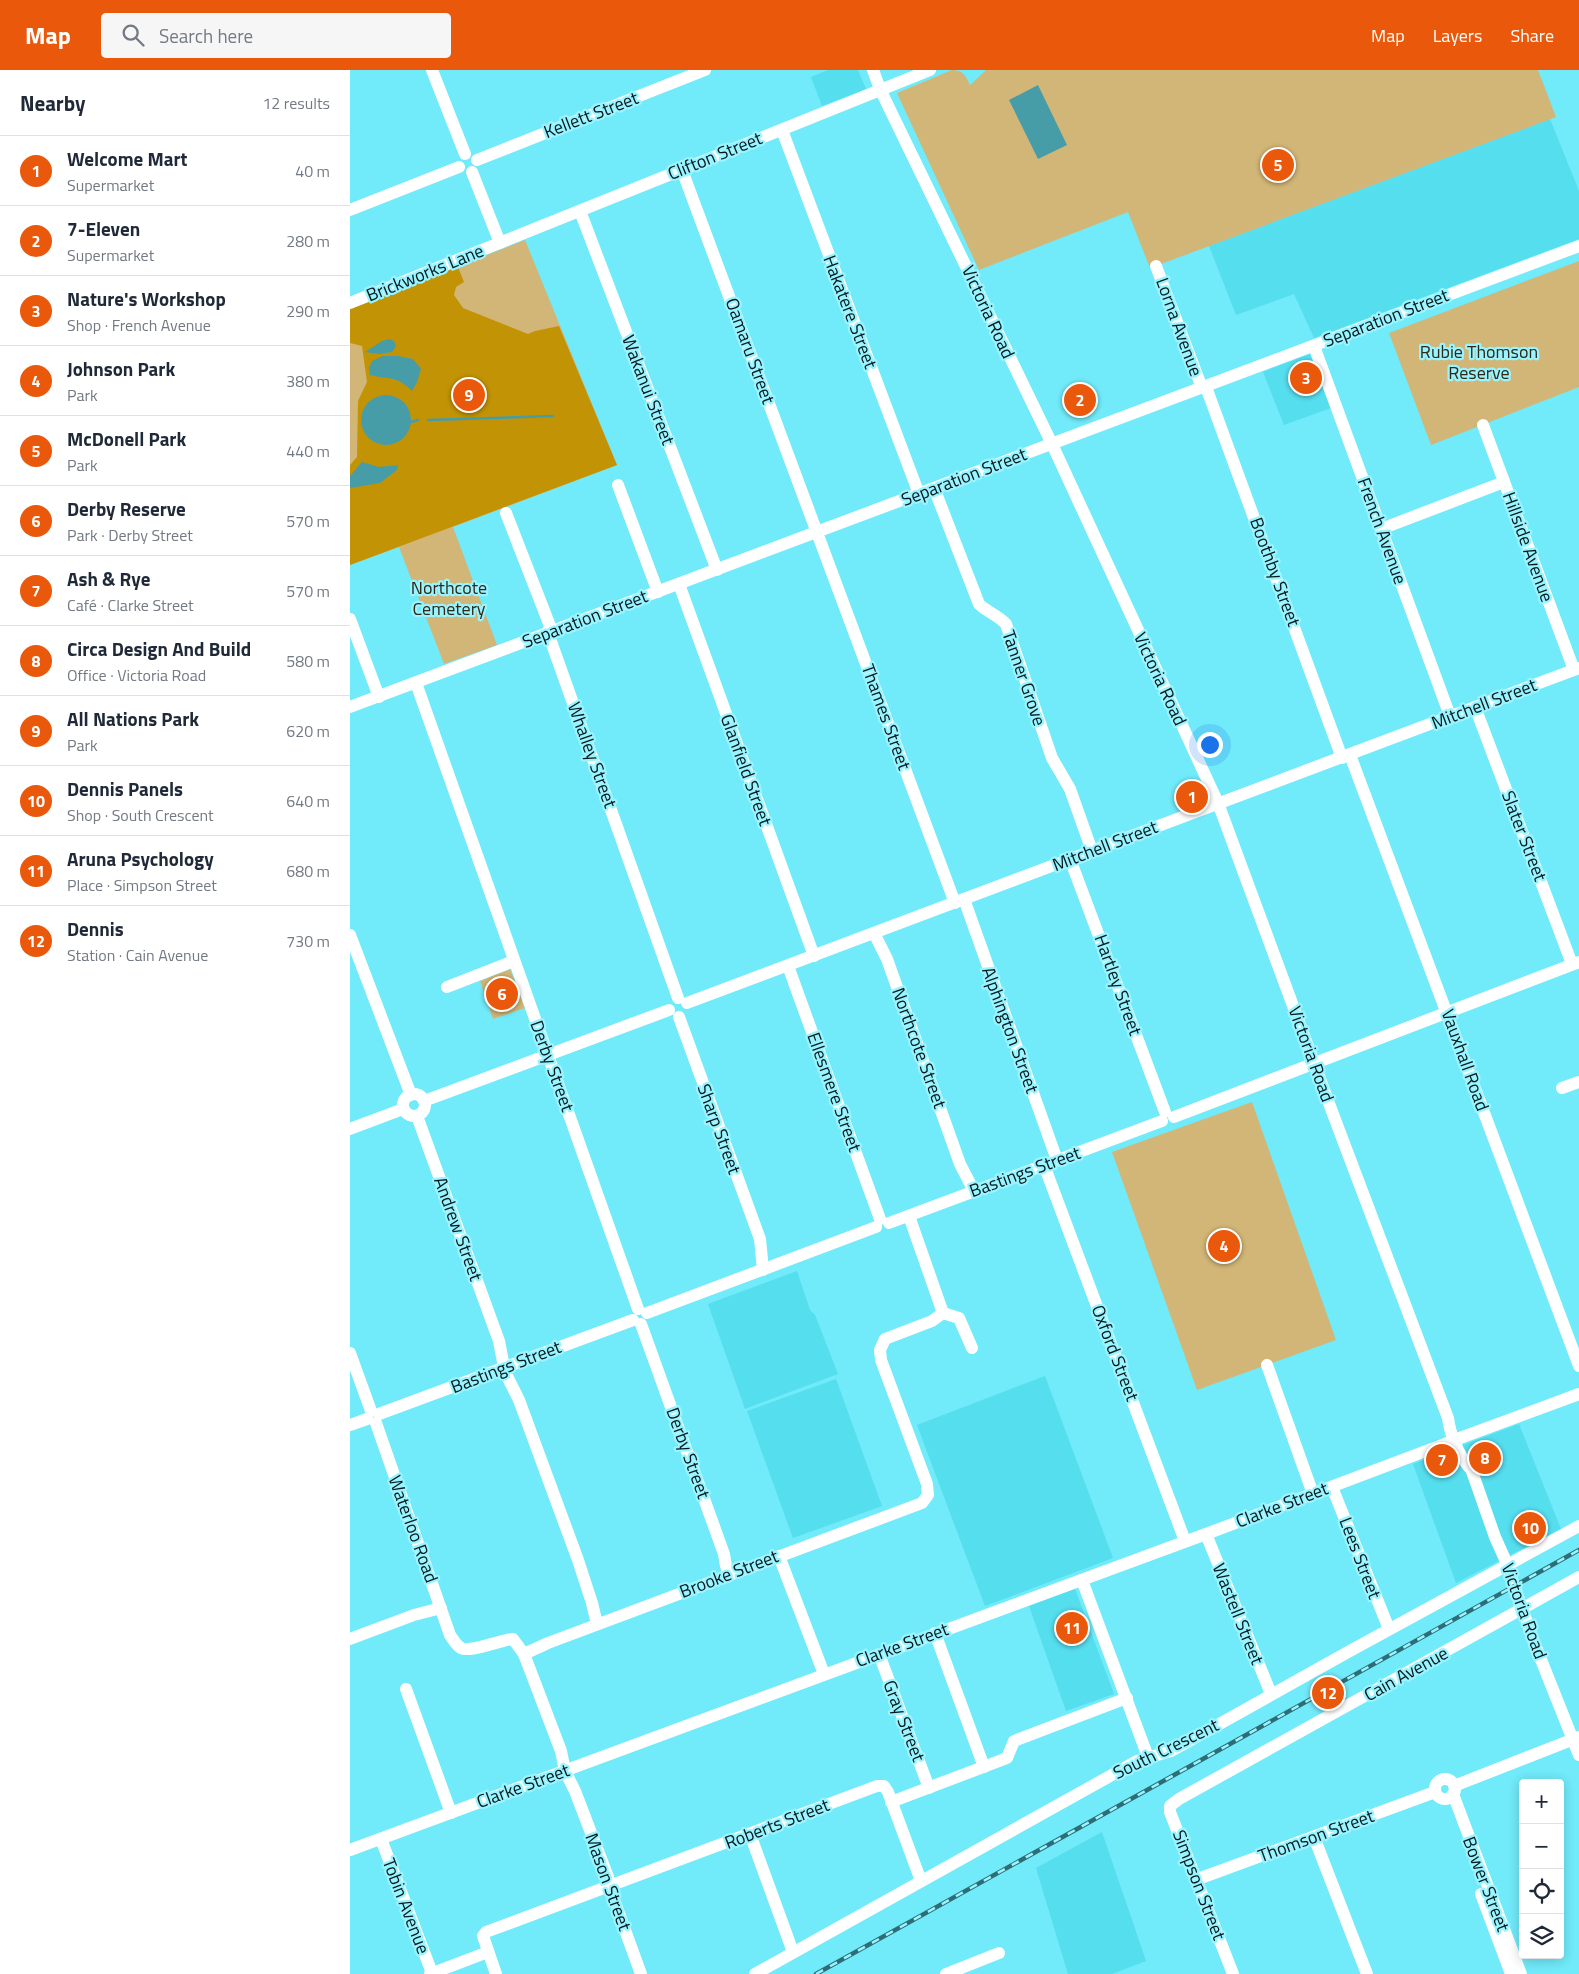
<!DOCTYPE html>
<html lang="en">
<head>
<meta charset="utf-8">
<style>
  :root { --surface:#fff; --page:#f6f6f7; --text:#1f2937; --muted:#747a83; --line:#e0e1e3; --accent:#ea580c }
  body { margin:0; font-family:"Titillium Web",sans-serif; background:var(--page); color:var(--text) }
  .controls { position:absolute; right:15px; bottom:15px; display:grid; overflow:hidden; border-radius:5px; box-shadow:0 2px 12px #0003 }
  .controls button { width:45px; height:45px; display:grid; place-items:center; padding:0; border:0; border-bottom:1px solid var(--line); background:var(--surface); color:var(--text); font:25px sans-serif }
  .you { position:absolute; left:859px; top:674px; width:18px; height:18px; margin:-12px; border:4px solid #fff; border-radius:50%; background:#1a73e8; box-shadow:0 0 0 8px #1a73e833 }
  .badge { display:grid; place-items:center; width:32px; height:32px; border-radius:50%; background:var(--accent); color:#fff; font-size:16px; font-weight:700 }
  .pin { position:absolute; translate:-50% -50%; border:2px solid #fff; box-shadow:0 1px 5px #0006 }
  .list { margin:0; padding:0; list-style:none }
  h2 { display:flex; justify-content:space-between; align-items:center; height:65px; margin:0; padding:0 20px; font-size:21px }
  h2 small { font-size:16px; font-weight:400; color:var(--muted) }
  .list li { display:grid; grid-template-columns:32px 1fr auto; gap:15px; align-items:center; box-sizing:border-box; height:70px; padding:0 20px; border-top:1px solid var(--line) }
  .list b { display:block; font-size:19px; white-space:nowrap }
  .list p { margin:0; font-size:16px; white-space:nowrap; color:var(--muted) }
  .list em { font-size:16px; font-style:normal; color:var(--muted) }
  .icon { flex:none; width:28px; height:28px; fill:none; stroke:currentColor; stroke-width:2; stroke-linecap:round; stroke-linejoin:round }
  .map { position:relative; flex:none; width:1229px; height:1904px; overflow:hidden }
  header { display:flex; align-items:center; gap:30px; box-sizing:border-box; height:70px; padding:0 25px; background:var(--accent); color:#fff }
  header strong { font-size:24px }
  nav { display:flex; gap:28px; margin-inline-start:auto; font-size:18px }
  .search { width:350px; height:45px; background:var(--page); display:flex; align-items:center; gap:12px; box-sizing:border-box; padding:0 18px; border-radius:5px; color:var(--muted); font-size:19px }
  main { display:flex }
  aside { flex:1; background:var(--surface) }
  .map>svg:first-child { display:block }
  .built { fill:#55deee }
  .green { fill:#d2b677 }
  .forest { fill:#c29304 }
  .water { fill:#469da8 }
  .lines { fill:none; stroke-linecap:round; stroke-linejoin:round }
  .stream { stroke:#469da8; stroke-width:2.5 }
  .minor { stroke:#fff; stroke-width:12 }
  .rail-casing { stroke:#2e6d75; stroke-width:4.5 }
  .rail { stroke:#99f4ff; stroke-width:2.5; stroke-dasharray:8; stroke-linecap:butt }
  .labels { text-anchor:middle; stroke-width:4.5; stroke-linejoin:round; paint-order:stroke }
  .street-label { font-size:18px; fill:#00181b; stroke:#99f4ff }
  .park-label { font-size:18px; fill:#302815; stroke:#99f4ff }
</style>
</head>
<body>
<header>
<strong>Map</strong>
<div class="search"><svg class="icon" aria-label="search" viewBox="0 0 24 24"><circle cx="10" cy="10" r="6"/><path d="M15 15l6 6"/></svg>Search here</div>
<nav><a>Map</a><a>Layers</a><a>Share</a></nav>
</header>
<main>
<aside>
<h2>Nearby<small>12 results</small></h2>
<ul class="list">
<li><span class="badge">1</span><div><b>Welcome Mart</b><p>Supermarket</p></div><em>40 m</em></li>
<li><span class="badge">2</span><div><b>7-Eleven</b><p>Supermarket</p></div><em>280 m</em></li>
<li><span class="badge">3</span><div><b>Nature's Workshop</b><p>Shop · French Avenue</p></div><em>290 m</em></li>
<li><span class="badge">4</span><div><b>Johnson Park</b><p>Park</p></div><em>380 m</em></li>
<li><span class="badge">5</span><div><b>McDonell Park</b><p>Park</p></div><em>440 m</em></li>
<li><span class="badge">6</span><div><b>Derby Reserve</b><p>Park · Derby Street</p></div><em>570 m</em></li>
<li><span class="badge">7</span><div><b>Ash &amp; Rye</b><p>Café · Clarke Street</p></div><em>570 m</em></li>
<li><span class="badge">8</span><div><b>Circa Design And Build</b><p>Office · Victoria Road</p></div><em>580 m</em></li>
<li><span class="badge">9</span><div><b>All Nations Park</b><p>Park</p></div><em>620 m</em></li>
<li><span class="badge">10</span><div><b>Dennis Panels</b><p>Shop · South Crescent</p></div><em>640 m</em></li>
<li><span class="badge">11</span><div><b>Aruna Psychology</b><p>Place · Simpson Street</p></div><em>680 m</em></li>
<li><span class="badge">12</span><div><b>Dennis</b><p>Station · Cain Avenue</p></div><em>730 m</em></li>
</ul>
</aside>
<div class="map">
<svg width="1229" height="1904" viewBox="0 0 1229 1904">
  <rect width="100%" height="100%" fill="#71eaf9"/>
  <g class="built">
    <path d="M478 0H508L516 19 472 36 461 7Z"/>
    <path d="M1200 49 1229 121V169L964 268 944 224 886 245 859 176Z"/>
    <path d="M960 284 981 338 934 355 913 302Z"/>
    <path d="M447 1201 460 1240 465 1245 488 1304 395 1339 358 1234Z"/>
    <path d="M695 1306 763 1488 635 1536 567 1355Z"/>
    <path d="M486 1309 532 1436 443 1468 397 1341Z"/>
    <path d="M1169 1354 1211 1459 1106 1513 1063 1394Z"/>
    <path d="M725 1519 764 1624 716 1641 679 1536Z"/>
    <path d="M752 1762 796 1891 762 1904H718L686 1798Z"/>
  </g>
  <g class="green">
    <path d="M602 0C613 0 615 5 620 15L636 0H1188L1206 47 800 198 778 142 629 200 547 23Z"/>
    <path d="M175 170 267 395 103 457 147 575 94 594 49 477 0 495V239Z"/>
    <path d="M1229 191V317L1081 375 1039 263Z"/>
    <path d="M160 899 175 938 143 949 130 911Z"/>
    <path d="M902 1032 986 1270 847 1320 762 1082Z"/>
  </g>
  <path class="forest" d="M108 197 114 212 106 217 104 225 113 238 178 264 185 261 209 256 267 395 0 495V395L7 387 8 331 17 312 12 276 0 273V239Z"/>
  <g class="water">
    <path d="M688 15 717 75 688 89 659 30Z"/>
    <path d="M39 269 44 271 46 276 42 282 29 284 15 282 32 271Z"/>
    <path d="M33 286H48L63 289 71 299 67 312 62 321C46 305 40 310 20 305L19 298 22 291Z"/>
    <circle cx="36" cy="350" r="25"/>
    <path d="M12 392 29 397 48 395 47 400 30 413 0 418V406Z"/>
  </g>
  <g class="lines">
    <g class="stream">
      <path d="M78 350 203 346"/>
      <path d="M61 352 68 350"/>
    </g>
    <g class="minor">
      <path d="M82 0 115 84"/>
      <path d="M523 0 530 19 702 374 868 733 983 1044 1098 1348C1100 1364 1108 1384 1119 1397"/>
      <path d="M432 60 569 424"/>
      <path d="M127 90 355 0"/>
      <path d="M332 100 605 833"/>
      <path d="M122 102 150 173"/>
      <path d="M0 140 109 97"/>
      <path d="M230 141 367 500"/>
      <path d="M806 196 852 318"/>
      <path d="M0 233 580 0"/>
      <path d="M964 276 1100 646"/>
      <path d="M856 317 992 688"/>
      <path d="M1133 355 1224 600"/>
      <path d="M268 415 308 522"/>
      <path d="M584 418 629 534C637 542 648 545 656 554L702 688 720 719 742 781"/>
      <path d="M156 443 200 556 198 563 328 928"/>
      <path d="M1031 459 1154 412"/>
      <path d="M329 514 464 886"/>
      <path d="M0 549 29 627"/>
      <path d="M66 613 288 1239"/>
      <path d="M0 637 1229 176"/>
      <path d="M1125 637 1222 894"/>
      <path d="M1000 685 1229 1296"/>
      <path d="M720 789 815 1042"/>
      <path d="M614 829 707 1090"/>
      <path d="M524 863 537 889 610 1094 624 1121"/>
      <path d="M0 865 61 1025"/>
      <path d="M438 896 530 1149"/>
      <path d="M97 917 164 891"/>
      <path d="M337 933 1229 598"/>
      <path d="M329 947 410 1169 413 1200"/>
      <path d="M1212 1018 1229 1012"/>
      <circle cx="64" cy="1035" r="11"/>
      <path d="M74 1031 319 940"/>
      <path d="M67 1046 149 1271 155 1302 169 1330 228 1490 242 1533 247 1554"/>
      <path d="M824 1047 1229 892"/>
      <path d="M0 1059 53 1039"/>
      <path d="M694 1095 835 1471"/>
      <path d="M559 1146 593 1243"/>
      <path d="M539 1153 812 1051"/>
      <path d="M297 1243 526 1157"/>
      <path d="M593 1243 609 1248 622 1278"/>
      <path d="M291 1254 374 1484 376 1496 379 1504"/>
      <path d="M0 1283 21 1341"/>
      <path d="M917 1295 963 1424"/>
      <path d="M29 1344 283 1250"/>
      <path d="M26 1353 100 1565C103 1569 106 1575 111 1578 119 1583 151 1570 163 1569L174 1584 211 1681 215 1701 225 1721 258 1807 262 1824 291 1904"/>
      <path d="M0 1355 17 1349"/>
      <path d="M1110 1368 1229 1324"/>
      <path d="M1118 1390 1145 1467 1154 1487 1184 1572 1229 1685"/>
      <path d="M982 1417 1039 1559"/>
      <path d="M856 1464 921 1624"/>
      <path d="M429 1486 474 1604"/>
      <path d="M732 1510 798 1687"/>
      <path d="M585 1563 634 1697"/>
      <path d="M0 1569 64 1545 91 1538"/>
      <path d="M174 1584 198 1573 572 1433 578 1425 577 1414 531 1290 530 1280 535 1269 582 1251 593 1243"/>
      <path d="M529 1584 579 1718"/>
      <path d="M56 1619 101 1743"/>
      <circle cx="1095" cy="1719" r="10"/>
      <path d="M1104 1716 1229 1667"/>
      <path d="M1103 1724 1171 1904"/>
      <path d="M541 1732 657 1688 664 1671 777 1628"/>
      <path d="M400 1764 443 1882"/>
      <path d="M964 1767 1017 1904"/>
      <path d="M31 1769 82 1903"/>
      <path d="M0 1780 856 1464 1105 1370"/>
      <path d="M848 1809 1085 1722"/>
      <path d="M1131 1824 1161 1904"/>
      <path d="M80 1904 138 1882"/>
      <path d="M146 1904 133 1866 136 1862 527 1716H534L538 1722 571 1811"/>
      <path d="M405 1904 787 1691 821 1681 998 1582 1229 1456"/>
      <path d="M596 1904 649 1883"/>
      <path d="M883 1904 820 1742V1736L829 1729 1229 1507"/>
    </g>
    <g class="rail-casing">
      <path id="rail" d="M466 1904 1229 1480"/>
    </g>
    <use href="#rail" class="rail"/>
  </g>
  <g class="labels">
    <g class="street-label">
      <text transform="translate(241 45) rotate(-21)" y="6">Kellett Street</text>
      <text transform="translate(365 86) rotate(-22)" y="6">Clifton Street</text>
      <text transform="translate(75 203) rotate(-22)" y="6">Brickworks Lane</text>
      <text transform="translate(500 242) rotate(69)" y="6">Hakatere Street</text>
      <text transform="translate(638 242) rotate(65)" y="6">Victoria Road</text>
      <text transform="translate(1036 248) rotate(-21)" y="6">Separation Street</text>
      <text transform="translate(829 257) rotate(70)" y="6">Lorna Avenue</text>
      <text transform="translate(400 281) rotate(70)" y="6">Oamaru Street</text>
      <text transform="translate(298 320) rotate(69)" y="6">Wakanui Street</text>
      <text transform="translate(614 407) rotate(-21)" y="6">Separation Street</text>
      <text transform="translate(1032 461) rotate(70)" y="6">French Avenue</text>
      <text transform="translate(1178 477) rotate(70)" y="6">Hillside Avenue</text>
      <text transform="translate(925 502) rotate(70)" y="6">Boothby Street</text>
      <text transform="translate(235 549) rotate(-21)" y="6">Separation Street</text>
      <text transform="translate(674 608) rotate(71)" y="6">Tanner Grove</text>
      <text transform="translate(810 609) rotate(65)" y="6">Victoria Road</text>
      <text transform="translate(1134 634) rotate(-21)" y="6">Mitchell Street</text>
      <text transform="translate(536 647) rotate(70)" y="6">Thames Street</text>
      <text transform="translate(242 685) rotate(70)" y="6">Whalley Street</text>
      <text transform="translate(396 700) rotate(70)" y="6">Glanfield Street</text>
      <text transform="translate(1174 766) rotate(69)" y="6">Slater Street</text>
      <text transform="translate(755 776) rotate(-21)" y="6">Mitchell Street</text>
      <text transform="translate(768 915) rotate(70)" y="6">Hartley Street</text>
      <text transform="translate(660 960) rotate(70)" y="6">Alphington Street</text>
      <text transform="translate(569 978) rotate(70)" y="6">Northcote Street</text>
      <text transform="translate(961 984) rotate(70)" y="6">Victoria Road</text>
      <text transform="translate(1115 990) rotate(70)" y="6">Vauxhall Road</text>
      <text transform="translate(202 996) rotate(70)" y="6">Derby Street</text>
      <text transform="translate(484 1022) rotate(70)" y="6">Ellesmere Street</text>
      <text transform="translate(369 1059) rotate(70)" y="6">Sharp Street</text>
      <text transform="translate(675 1102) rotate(-20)" y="6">Bastings Street</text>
      <text transform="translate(108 1159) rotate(70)" y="6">Andrew Street</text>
      <text transform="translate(765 1283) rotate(69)" y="6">Oxford Street</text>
      <text transform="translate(156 1297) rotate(-21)" y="6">Bastings Street</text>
      <text transform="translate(338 1383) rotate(70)" y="6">Derby Street</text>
      <text transform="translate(932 1435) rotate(-21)" y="6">Clarke Street</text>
      <text transform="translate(63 1459) rotate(70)" y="6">Waterloo Road</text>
      <text transform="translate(1010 1488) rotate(69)" y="6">Lees Street</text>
      <text transform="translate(379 1504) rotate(-21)" y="6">Brooke Street</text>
      <text transform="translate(1174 1541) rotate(70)" y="6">Victoria Road</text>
      <text transform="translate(888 1544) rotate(68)" y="6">Wastell Street</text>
      <text transform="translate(552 1575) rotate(-20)" y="6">Clarke Street</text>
      <text transform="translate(1056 1604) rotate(-29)" y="6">Cain Avenue</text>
      <text transform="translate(554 1651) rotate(69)" y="6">Gray Street</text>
      <text transform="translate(816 1679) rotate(-26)" y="6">South Crescent</text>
      <text transform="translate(173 1716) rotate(-20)" y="6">Clarke Street</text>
      <text transform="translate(427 1754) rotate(-21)" y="6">Roberts Street</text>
      <text transform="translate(966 1766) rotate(-20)" y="6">Thomson Street</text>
      <text transform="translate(258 1812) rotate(70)" y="6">Mason Street</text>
      <text transform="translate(1136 1814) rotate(69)" y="6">Bower Street</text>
      <text transform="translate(849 1815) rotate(69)" y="6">Simpson Street</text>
      <text transform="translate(56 1836) rotate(69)" y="6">Tobin Avenue</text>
    </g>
    <g class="park-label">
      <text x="1129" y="288">Rubie Thomson<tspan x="1129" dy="21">Reserve</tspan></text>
      <text x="99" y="524">Northcote<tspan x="99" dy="21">Cemetery</tspan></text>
    </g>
  </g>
</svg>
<div class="controls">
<button>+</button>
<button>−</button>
<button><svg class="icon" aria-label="locate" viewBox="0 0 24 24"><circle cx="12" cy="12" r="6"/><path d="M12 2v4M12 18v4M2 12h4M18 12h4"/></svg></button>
<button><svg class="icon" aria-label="layers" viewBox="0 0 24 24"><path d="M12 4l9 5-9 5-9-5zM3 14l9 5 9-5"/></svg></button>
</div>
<div class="you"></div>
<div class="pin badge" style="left:842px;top:727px">1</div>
<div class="pin badge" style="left:730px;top:330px">2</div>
<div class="pin badge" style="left:956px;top:308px">3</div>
<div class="pin badge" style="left:874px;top:1176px">4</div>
<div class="pin badge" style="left:928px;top:95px">5</div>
<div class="pin badge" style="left:152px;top:924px">6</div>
<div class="pin badge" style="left:1092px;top:1390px">7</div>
<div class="pin badge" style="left:1135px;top:1388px">8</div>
<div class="pin badge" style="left:119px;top:325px">9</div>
<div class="pin badge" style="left:1180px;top:1458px">10</div>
<div class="pin badge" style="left:722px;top:1558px">11</div>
<div class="pin badge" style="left:978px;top:1623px">12</div>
</div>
</main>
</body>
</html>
